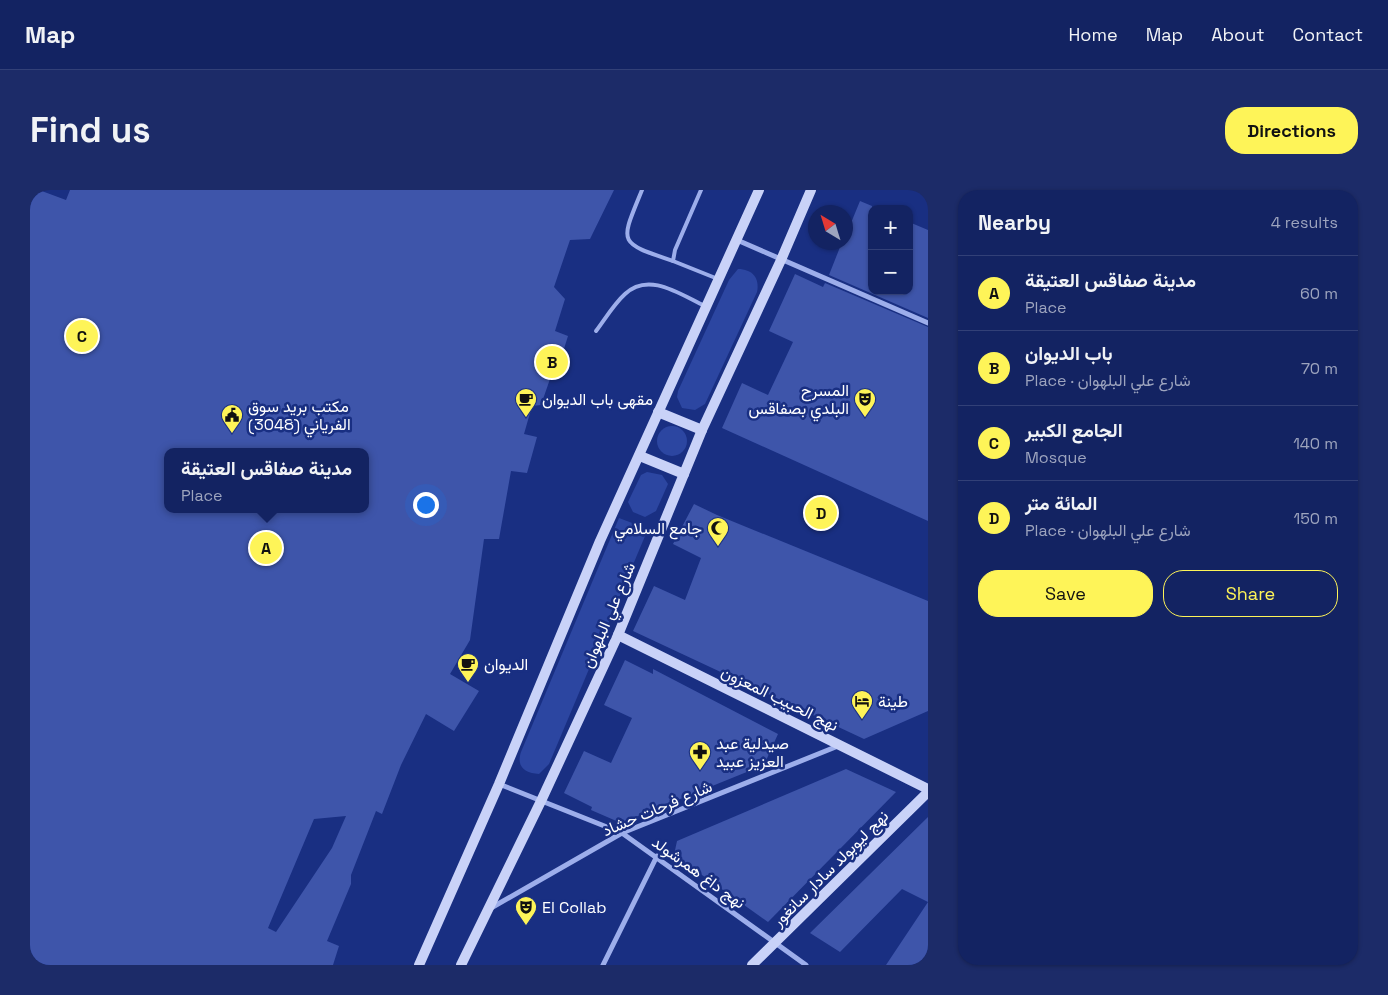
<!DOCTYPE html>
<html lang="en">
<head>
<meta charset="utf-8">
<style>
  :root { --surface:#132362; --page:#1c2b68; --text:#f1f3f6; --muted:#9da4be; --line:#324077; --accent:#fef458 }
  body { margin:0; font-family:"Space Grotesk",Vazirmatn,sans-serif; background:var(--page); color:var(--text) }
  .controls { position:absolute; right:15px; top:15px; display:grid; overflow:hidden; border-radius:10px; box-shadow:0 1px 4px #0004 }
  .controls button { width:45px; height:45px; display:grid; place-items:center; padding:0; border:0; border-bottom:1px solid var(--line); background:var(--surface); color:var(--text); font:25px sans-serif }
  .compass { position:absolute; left:778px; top:15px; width:45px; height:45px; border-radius:50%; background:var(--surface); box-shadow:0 1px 4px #0004; rotate:322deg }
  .you { position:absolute; left:395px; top:314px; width:18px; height:18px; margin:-12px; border:4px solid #fff; border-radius:50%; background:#1a73e8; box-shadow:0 0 0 8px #1a73e833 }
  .badge { display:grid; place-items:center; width:32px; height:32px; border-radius:50%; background:var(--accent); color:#111; font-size:16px; font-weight:700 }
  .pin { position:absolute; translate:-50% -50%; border:2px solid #fff; box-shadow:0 1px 5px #0006 }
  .popup { position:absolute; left:134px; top:258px; width:205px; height:65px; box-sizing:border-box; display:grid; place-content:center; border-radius:10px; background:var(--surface); filter:drop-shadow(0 1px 4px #0005); font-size:16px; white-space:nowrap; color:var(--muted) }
  .popup b { font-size:19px; color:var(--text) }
  .popup::after { content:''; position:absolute; left:50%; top:100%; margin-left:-10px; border:10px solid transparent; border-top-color:var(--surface) }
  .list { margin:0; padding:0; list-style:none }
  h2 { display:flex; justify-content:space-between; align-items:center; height:65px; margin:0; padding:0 20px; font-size:21px }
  h2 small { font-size:16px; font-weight:400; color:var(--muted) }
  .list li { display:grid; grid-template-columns:32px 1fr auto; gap:15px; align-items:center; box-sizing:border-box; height:75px; padding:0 20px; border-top:1px solid var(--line) }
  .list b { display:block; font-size:19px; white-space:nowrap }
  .list p { margin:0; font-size:16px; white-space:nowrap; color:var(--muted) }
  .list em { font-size:16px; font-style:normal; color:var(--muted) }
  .actions { display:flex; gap:10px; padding:15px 20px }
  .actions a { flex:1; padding:11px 0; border:1px solid var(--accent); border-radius:20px; text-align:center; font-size:18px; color:var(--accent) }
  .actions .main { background:var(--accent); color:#111 }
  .map { position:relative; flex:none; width:898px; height:775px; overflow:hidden; border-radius:20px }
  header { display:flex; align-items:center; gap:30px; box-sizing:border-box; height:70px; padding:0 25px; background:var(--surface); border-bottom:1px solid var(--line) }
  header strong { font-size:24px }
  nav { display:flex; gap:28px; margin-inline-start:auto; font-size:18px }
  .intro { display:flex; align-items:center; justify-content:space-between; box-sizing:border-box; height:120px; padding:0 30px }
  h1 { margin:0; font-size:35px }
  .button { padding:12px 22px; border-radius:20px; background:var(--accent); color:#111; font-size:18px; font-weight:700 }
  main { display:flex; gap:30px; padding:0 30px }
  aside { flex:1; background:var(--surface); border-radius:20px; box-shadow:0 1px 4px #0004 }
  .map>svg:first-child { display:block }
  .green { fill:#2c46a1 }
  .building { fill:#3e55aa; fill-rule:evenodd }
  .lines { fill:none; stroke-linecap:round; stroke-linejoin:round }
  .lane { stroke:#9daeeb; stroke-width:4 }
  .street { stroke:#9daeeb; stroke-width:5 }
  .secondary { stroke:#c9d2f8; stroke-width:10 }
  .labels { text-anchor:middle; stroke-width:5; stroke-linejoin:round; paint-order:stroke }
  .poi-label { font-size:16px; fill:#fff; stroke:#192f82; text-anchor:start }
  .street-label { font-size:16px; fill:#fff; stroke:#192f82 }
</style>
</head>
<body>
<header>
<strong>Map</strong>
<nav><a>Home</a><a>Map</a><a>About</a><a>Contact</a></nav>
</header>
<div class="intro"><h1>Find us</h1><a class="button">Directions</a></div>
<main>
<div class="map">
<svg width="898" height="775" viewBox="0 0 898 775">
  <rect width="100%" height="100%" fill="#192f82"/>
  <g class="green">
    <path d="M708 79C722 79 730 88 727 102L675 214 665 220 652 218 647 207 648 201 699 90Z"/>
    <circle cx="642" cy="251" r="15"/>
    <path d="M617 282 632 285 638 294 626 321 615 327 603 322 598 312 611 285Z"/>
    <path d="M589 328 618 339 519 574 509 584C495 583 486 577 491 562Z"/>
  </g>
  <g class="building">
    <path d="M0 0H9L36 10 40 0H584L560 49 540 50 524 97 535 109 525 141 538 146 533 162 523 161 515 187 520 189 511 215 502 216 494 244 507 247 497 283 481 281 469 349H454L440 450 420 484 449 501 424 541 396 524 371 575 352 624 346 621 321 685V694L297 751 309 756 303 775H0ZM137 262H335V319H137ZM316 626 302 658 246 742 238 738 284 629Z"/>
    <path d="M830 11 842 16V101H879V32L898 40V128L799 85 812 52H816V45Z"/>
    <path d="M765 84 793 97 795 93 898 137V331L692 238 712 193 738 205 763 152 739 141Z"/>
    <path d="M664 314 687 325 898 411V521L834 549 603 441 624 396 655 410 671 368 643 354Z"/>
    <path d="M595 470 623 484V479L748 544 734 575 591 633 561 620 562 617 534 603 554 561 581 573 602 528 574 515Z"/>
    <path d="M816 579 866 602 738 732 644 665 647 651Z"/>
    <path d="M898 627V775H856L898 712 872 699 810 762 780 743Z"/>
  </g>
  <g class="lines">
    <g class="lane">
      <path d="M612 0C590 54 587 52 643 71"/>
      <path d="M671 0 645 60 643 71 688 89"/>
      <path d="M566 141C575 129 584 114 595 104 619 81 651 105 675 116"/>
    </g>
    <g class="street">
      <path d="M895 0 898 1"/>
      <path d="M707 50 898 133"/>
      <path d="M469 594 592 643 776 775"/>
      <path d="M461 718 592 643 808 556"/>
      <path d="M573 775 627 666"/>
    </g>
    <g class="secondary">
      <path d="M628 222 672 240"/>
      <path d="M610 266 654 284"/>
      <path d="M588 445 898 599"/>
      <path d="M389 775 469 594 570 351 729 0"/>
      <path d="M431 775 511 611 588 445 672 240 751 70 781 0"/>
      <path d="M722 775 898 602"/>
    </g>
  </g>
  <defs>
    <g id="cafe-pin" transform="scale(1.125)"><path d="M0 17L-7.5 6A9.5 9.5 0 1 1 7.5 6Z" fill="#fef458" stroke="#192f82"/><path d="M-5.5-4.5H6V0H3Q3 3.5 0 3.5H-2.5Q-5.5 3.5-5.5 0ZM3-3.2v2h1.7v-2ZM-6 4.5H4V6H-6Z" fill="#111"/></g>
    <g id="theatre-pin" transform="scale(1.125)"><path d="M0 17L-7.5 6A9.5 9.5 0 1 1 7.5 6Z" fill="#fef458" stroke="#192f82"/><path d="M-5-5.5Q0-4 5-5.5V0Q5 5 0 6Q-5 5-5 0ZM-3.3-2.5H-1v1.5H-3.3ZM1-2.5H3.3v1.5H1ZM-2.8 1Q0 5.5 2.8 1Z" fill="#111"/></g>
    <g id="civic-pin" transform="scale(1.125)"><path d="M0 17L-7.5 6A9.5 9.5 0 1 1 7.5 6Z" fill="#fef458" stroke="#192f82"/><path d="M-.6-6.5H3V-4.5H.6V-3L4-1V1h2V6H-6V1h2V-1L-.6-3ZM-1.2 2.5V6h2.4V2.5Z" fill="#111"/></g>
    <g id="mosque-pin" transform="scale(1.125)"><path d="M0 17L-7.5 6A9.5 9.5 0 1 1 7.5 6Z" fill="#fef458" stroke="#192f82"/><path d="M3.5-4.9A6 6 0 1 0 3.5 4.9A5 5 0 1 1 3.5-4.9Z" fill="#111"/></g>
    <g id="hotel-pin" transform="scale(1.125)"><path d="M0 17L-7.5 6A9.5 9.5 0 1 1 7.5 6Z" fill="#fef458" stroke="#192f82"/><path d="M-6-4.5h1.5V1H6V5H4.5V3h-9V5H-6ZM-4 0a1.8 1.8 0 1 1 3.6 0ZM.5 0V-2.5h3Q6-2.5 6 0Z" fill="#111"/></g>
    <g id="pharmacy-pin" transform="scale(1.125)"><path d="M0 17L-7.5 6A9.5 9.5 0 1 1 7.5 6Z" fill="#fef458" stroke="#192f82"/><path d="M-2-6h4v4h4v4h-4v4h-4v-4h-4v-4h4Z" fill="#111"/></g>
  </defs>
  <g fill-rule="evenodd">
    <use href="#cafe-pin" x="496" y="209"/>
    <use href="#theatre-pin" x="835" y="209"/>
    <use href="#civic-pin" x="202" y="225"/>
    <use href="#mosque-pin" x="688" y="338"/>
    <use href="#cafe-pin" x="438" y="474"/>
    <use href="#hotel-pin" x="832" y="511"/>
    <use href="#pharmacy-pin" x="670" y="562"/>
    <use href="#theatre-pin" x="496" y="717"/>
  </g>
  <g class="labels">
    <g class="poi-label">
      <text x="819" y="206" text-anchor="end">المسرح<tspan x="819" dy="18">البلدي بصفاقس</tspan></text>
      <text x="512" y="215">مقهى باب الديوان</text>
      <text x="218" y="222">مكتب بريد سوق<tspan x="218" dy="18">الفرياني (3048)</tspan></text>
      <text x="672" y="344" text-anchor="end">جامع السلامي</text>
      <text x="454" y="480">الديوان</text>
      <text x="848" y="517">طينة</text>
      <text x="686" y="559">صيدلية عبد<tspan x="686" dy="18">العزيز عبيد</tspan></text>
      <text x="512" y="723">El Collab</text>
    </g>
    <g class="street-label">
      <text transform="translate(578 425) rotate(-67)" y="6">شارع علي البلهوان</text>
      <text transform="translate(750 508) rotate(26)" y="6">نهج الحبيب المعزون</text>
      <text transform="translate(627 618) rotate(-23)" y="6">شارع فرحات حشاد</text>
      <text transform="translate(800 678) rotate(-45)" y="6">نهج ليوبولد سادار سانغور</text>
      <text transform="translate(669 682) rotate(36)" y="6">نهج داغ همرشولد</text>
    </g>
  </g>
</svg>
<div class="controls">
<button>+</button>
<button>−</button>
</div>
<svg class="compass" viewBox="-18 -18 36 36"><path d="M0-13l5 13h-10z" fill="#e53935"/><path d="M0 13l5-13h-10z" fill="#9da4be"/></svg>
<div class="you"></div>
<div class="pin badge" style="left:236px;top:358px">A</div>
<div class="popup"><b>مدينة صفاقس العتيقة</b>Place</div>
<div class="pin badge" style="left:522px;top:172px">B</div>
<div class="pin badge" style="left:52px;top:146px">C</div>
<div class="pin badge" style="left:791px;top:323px">D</div>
</div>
<aside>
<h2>Nearby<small>4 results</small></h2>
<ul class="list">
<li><span class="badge">A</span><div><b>مدينة صفاقس العتيقة</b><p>Place</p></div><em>60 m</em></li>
<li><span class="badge">B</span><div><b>باب الديوان</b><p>Place · شارع علي البلهوان</p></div><em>70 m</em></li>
<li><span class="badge">C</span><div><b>الجامع الكبير</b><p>Mosque</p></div><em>140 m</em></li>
<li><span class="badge">D</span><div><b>المائة متر</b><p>Place · شارع علي البلهوان</p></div><em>150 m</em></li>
</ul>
<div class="actions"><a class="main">Save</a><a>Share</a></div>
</aside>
</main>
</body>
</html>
